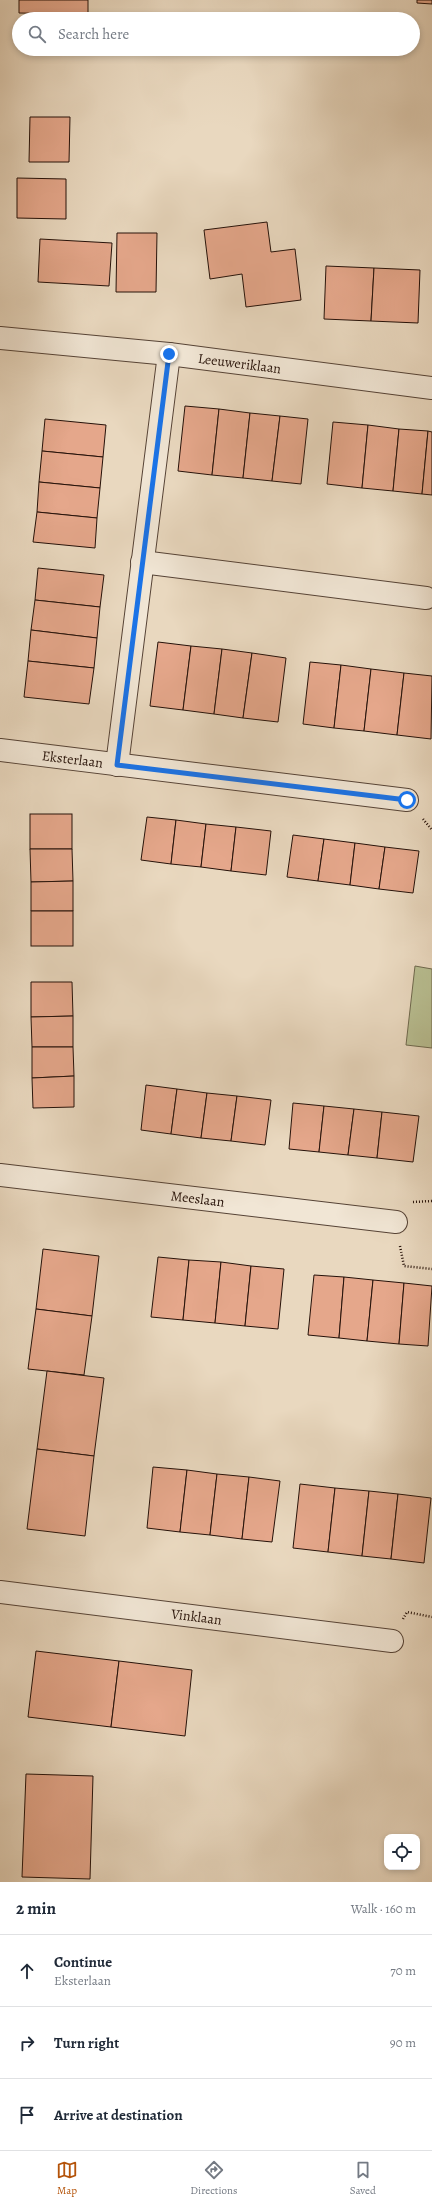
<!DOCTYPE html>
<html lang="en">
<head>
<meta charset="utf-8">
<style>
  :root { --surface:#fff; --page:#f2f2f3; --text:#1f2937; --muted:#747a83; --line:#e0e1e3; --accent:#b45309 }
  body { margin:0; font-family:Alegreya,serif; background:var(--page); color:var(--text) }
  .controls { position:absolute; right:12px; bottom:12px; display:grid; overflow:hidden; border-radius:8px; box-shadow:0 2px 6px #0003 }
  .controls button { width:36px; height:36px; display:grid; place-items:center; padding:0; border:0; border-bottom:1px solid var(--line); background:var(--surface); color:var(--text); font:20px sans-serif }
  .stop { position:absolute; width:12px; height:12px; margin:-9px; border:3px solid #1a73e8; border-radius:50%; background:#fff }
  .stop.end { background:#1a73e8; border-color:#fff; box-shadow:0 1px 4px #0008 }
  .list { margin:0; padding:0; list-style:none }
  h2 { display:flex; justify-content:space-between; align-items:center; height:52px; margin:0; padding:0 16px; font-size:17px }
  h2 small { font-size:13px; font-weight:400; color:var(--muted) }
  .list li { display:grid; grid-template-columns:26px 1fr auto; gap:12px; align-items:center; box-sizing:border-box; height:72px; padding:0 16px; border-top:1px solid var(--line) }
  .list b { display:block; font-size:15px; white-space:nowrap }
  .list p { margin:0; font-size:13px; white-space:nowrap; color:var(--muted) }
  .list em { font-size:13px; font-style:normal; color:var(--muted) }
  .icon { flex:none; width:22px; height:22px; fill:none; stroke:currentColor; stroke-width:2; stroke-linecap:round; stroke-linejoin:round }
  .map { position:relative; flex:none; width:432px; height:1882px; overflow:hidden }
  .search { position:absolute; background:var(--surface); box-shadow:0 2px 6px #0003; left:12px; right:12px; top:12px; height:44px; display:flex; align-items:center; gap:10px; box-sizing:border-box; padding:0 14px; border-radius:22px; color:var(--muted); font-size:15px }
  .sheet { height:268px; background:var(--surface) }
  nav { display:flex; justify-content:space-around; align-items:center; box-sizing:border-box; height:56px; border-top:1px solid var(--line); background:var(--surface); font-size:11px; color:var(--muted) }
  nav a { display:grid; justify-items:center; gap:2px }
  nav .on { color:var(--accent) }
  .map>svg:first-child { display:block }
  .green { fill:#b8be91; stroke:#6e684d }
  .building { fill:#e5a78b; stroke:#251109 }
  .lines { fill:none; stroke-linecap:round; stroke-linejoin:round }
  .minor-casing { stroke:#564336; stroke-width:24 }
  .path { stroke:#251109; stroke-width:2.5; stroke-dasharray:1 2; stroke-linecap:butt }
  .minor { stroke:#f1e6d5; stroke-width:22 }
  .route { stroke:#1a73e8; stroke-width:5 }
  .labels { text-anchor:middle; stroke-width:4; stroke-linejoin:round; paint-order:stroke }
  .street-label { font-size:14px; fill:#251109; stroke:#f1e6d5 }
</style>
</head>
<body>
<div class="map">
<svg width="432" height="1882" viewBox="0 0 432 1882">
  <rect width="100%" height="100%" fill="#e9d8bf"/>
  <filter id="stains"><feTurbulence type="fractalNoise" baseFrequency=".005" numOctaves="4"/><feColorMatrix values="0 0 0 0 .2 0 0 0 0 .09 0 0 0 0 .02 0 0 0 .5 -.17"/></filter>
  <radialGradient id="worn" r=".72"><stop offset=".6" stop-color="#630" stop-opacity="0"/><stop offset="1" stop-color="#630" stop-opacity=".3"/></radialGradient>
  <path class="green" d="M415 966 432 969V1048L406 1045Z"/>
  <g class="building">
    <path d="M19 0H88V14L19 13Z"/>
    <path d="M417 0H432V4L417 3Z"/>
    <path d="M30 117H70L69 162H29Z"/>
    <path d="M17 178 66 179V219L17 218Z"/>
    <path d="M267 222 271 252 295 249 301 300 246 307 242 274 210 279 204 230Z"/>
    <path d="M117 233H157L156 292H116Z"/>
    <path d="M40 239 112 243 109 286 38 282Z"/>
    <path d="M326 266 374 268 371 321 324 319Z"/>
    <path d="M374 268 420 270 418 323 371 321Z"/>
    <path d="M185 406 219 409 212 475 178 471Z"/>
    <path d="M219 409 250 413 243 478 212 475Z"/>
    <path d="M250 413 280 416 272 481 243 478Z"/>
    <path d="M280 416 308 419 301 484 272 481Z"/>
    <path d="M45 419 106 425 103 457 42 451Z"/>
    <path d="M333 422 368 425 362 488 327 484Z"/>
    <path d="M368 425 399 429 393 491 362 488Z"/>
    <path d="M399 429 428 431 422 494 393 491Z"/>
    <path d="M428 431 432 432V495L422 494Z"/>
    <path d="M42 451 103 457 100 488 39 482Z"/>
    <path d="M39 482 100 488 97 518 37 512Z"/>
    <path d="M37 512 97 518 95 548 33 542Z"/>
    <path d="M38 568 104 575 100 607 35 600Z"/>
    <path d="M35 600 100 607 97 638 31 630Z"/>
    <path d="M31 630 97 638 94 668 28 661Z"/>
    <path d="M158 642 191 646 183 710 150 706Z"/>
    <path d="M191 646 222 649 214 714 183 710Z"/>
    <path d="M222 649 252 653 243 718 214 714Z"/>
    <path d="M252 653 286 658 278 722 243 718Z"/>
    <path d="M28 661 94 668 89 704 24 697Z"/>
    <path d="M310 662 341 665 334 728 303 724Z"/>
    <path d="M341 665 371 669 364 731 334 728Z"/>
    <path d="M371 669 404 673 397 735 364 731Z"/>
    <path d="M404 673 432 676 431 739 397 735Z"/>
    <rect x="30" y="814" width="42" height="35"/>
    <path d="M147 817 176 820 171 864 141 860Z"/>
    <path d="M176 820 206 824 201 867 171 864Z"/>
    <path d="M206 824 236 827 231 871 201 867Z"/>
    <path d="M236 827 271 831 266 875 231 871Z"/>
    <path d="M293 835 324 839 318 881 287 877Z"/>
    <path d="M324 839 355 843 350 885 318 881Z"/>
    <path d="M355 843 385 847 379 889 350 885Z"/>
    <path d="M385 847 419 851 413 893 379 889Z"/>
    <path d="M30 849H72L73 881 31 882Z"/>
    <path d="M73 881V911H31V882Z"/>
    <rect x="31" y="911" width="42" height="35"/>
    <path d="M31 982H72L73 1016 31 1017Z"/>
    <path d="M73 1016V1047H32L31 1017Z"/>
    <path d="M32 1047H73L74 1076 32 1078Z"/>
    <path d="M74 1076V1107L33 1108 32 1078Z"/>
    <path d="M146 1085 177 1089 171 1134 141 1130Z"/>
    <path d="M177 1089 207 1093 201 1138 171 1134Z"/>
    <path d="M207 1093 237 1096 231 1141 201 1138Z"/>
    <path d="M237 1096 271 1100 265 1145 231 1141Z"/>
    <path d="M293 1103 324 1106 319 1152 289 1149Z"/>
    <path d="M324 1106 354 1109 348 1155 319 1152Z"/>
    <path d="M354 1109 382 1112 377 1158 348 1155Z"/>
    <path d="M382 1112 419 1116 413 1162 377 1158Z"/>
    <path d="M43 1249 99 1256 92 1316 36 1309Z"/>
    <path d="M158 1257 189 1260 183 1320 151 1317Z"/>
    <path d="M189 1260 221 1262 215 1323 183 1320Z"/>
    <path d="M221 1262 251 1266 245 1326 215 1323Z"/>
    <path d="M251 1266 284 1269 278 1329 245 1326Z"/>
    <path d="M314 1275 344 1277 339 1338 308 1335Z"/>
    <path d="M344 1277 373 1280 367 1341 339 1338Z"/>
    <path d="M373 1280 404 1283 399 1344 367 1341Z"/>
    <path d="M404 1283 432 1286 428 1346 399 1344Z"/>
    <path d="M36 1309 92 1316 84 1375 28 1369Z"/>
    <path d="M47 1371 104 1378 94 1456 37 1449Z"/>
    <path d="M37 1449 94 1456 85 1536 27 1529Z"/>
    <path d="M153 1467 187 1470 180 1532 147 1528Z"/>
    <path d="M187 1470 217 1474 210 1535 180 1532Z"/>
    <path d="M217 1474 249 1477 242 1539 210 1535Z"/>
    <path d="M249 1477 280 1481 272 1542 242 1539Z"/>
    <path d="M300 1484 335 1488 328 1552 293 1548Z"/>
    <path d="M335 1488 369 1491 362 1556 328 1552Z"/>
    <path d="M369 1491 398 1494 391 1559 362 1556Z"/>
    <path d="M398 1494 431 1498 424 1563 391 1559Z"/>
    <path d="M36 1651 119 1661 111 1727 28 1717Z"/>
    <path d="M119 1661 192 1670 185 1736 111 1727Z"/>
    <path d="M26 1774 93 1776 90 1879 22 1877Z"/>
  </g>
  <g class="lines">
    <g class="minor-casing">
      <g id="minor">
        <path id="s1" d="M0 338 169 354 432 388"/>
        <path d="M142 562 426 598"/>
        <path id="s2" d="M0 750 407 800"/>
        <path d="M117 765 169 354"/>
        <path id="s3" d="M0 1175 396 1222"/>
        <path id="s4" d="M0 1592 392 1641"/>
      </g>
    </g>
    <g class="path">
      <path d="M423 819 432 830"/>
      <path d="M413 1202 432 1201"/>
      <path d="M400 1246 404 1266 432 1269"/>
      <path d="M403 1619 407 1612 432 1617"/>
    </g>
    <use href="#minor" class="minor"/>
  </g>
  <g class="lines">
    <path class="route" d="M169 354 117 765 407 800"/>
  </g>
  <g class="labels">
    <g class="street-label">
      <text dy="5" stroke="none"><textPath href="#s1" startOffset="241">Leeuweriklaan</textPath></text>
      <text dy="5" stroke="none"><textPath href="#s2" startOffset="73">Eksterlaan</textPath></text>
      <text dy="5" stroke="none"><textPath href="#s3" startOffset="199">Meeslaan</textPath></text>
      <text dy="5" stroke="none"><textPath href="#s4" startOffset="198">Vinklaan</textPath></text>
    </g>
  </g>
  <rect width="100%" height="100%" filter="url(#stains)"/>
  <rect width="100%" height="100%" fill="url(#worn)"/>
</svg>
<div class="controls">
<button><svg class="icon" aria-label="locate" viewBox="0 0 24 24"><circle cx="12" cy="12" r="6"/><path d="M12 2v4M12 18v4M2 12h4M18 12h4"/></svg></button>
</div>
<div class="stop" style="left:407px;top:800px"></div>
<div class="stop end" style="left:169px;top:354px"></div>
<div class="search"><svg class="icon" aria-label="search" viewBox="0 0 24 24"><circle cx="10" cy="10" r="6"/><path d="M15 15l6 6"/></svg>Search here</div>
</div>
<section class="sheet">
<h2>2 min<small>Walk · 160 m</small></h2>
<ul class="list">
<li><svg class="icon" aria-label="ahead" viewBox="0 0 24 24"><path d="M12 20V5M6 11l6-6 6 6"/></svg><div><b>Continue</b><p>Eksterlaan</p></div><em>70 m</em></li>
<li><svg class="icon" aria-label="right" viewBox="0 0 24 24"><path d="M7 20v-9h11M14 6l5 5-5 5"/></svg><div><b>Turn right</b></div><em>90 m</em></li>
<li><svg class="icon" aria-label="arrive" viewBox="0 0 24 24"><path d="M6 21V4h12l-3 4 3 4H6"/></svg><div><b>Arrive at destination</b></div></li>
</ul>
</section>
<nav>
<a class="on"><svg class="icon" aria-label="map" viewBox="0 0 24 24"><path d="M3 6l6-2 6 2 6-2v14l-6 2-6-2-6 2zM9 4v14M15 6v14"/></svg>Map</a>
<a><svg class="icon" aria-label="directions" viewBox="0 0 24 24"><path d="M12 3l9 9-9 9-9-9zM9 14v-3h6M13 9l2 2-2 2"/></svg>Directions</a>
<a><svg class="icon" aria-label="saved" viewBox="0 0 24 24"><path d="M7 4h10v16l-5-4-5 4z"/></svg>Saved</a>
</nav>
</body>
</html>
